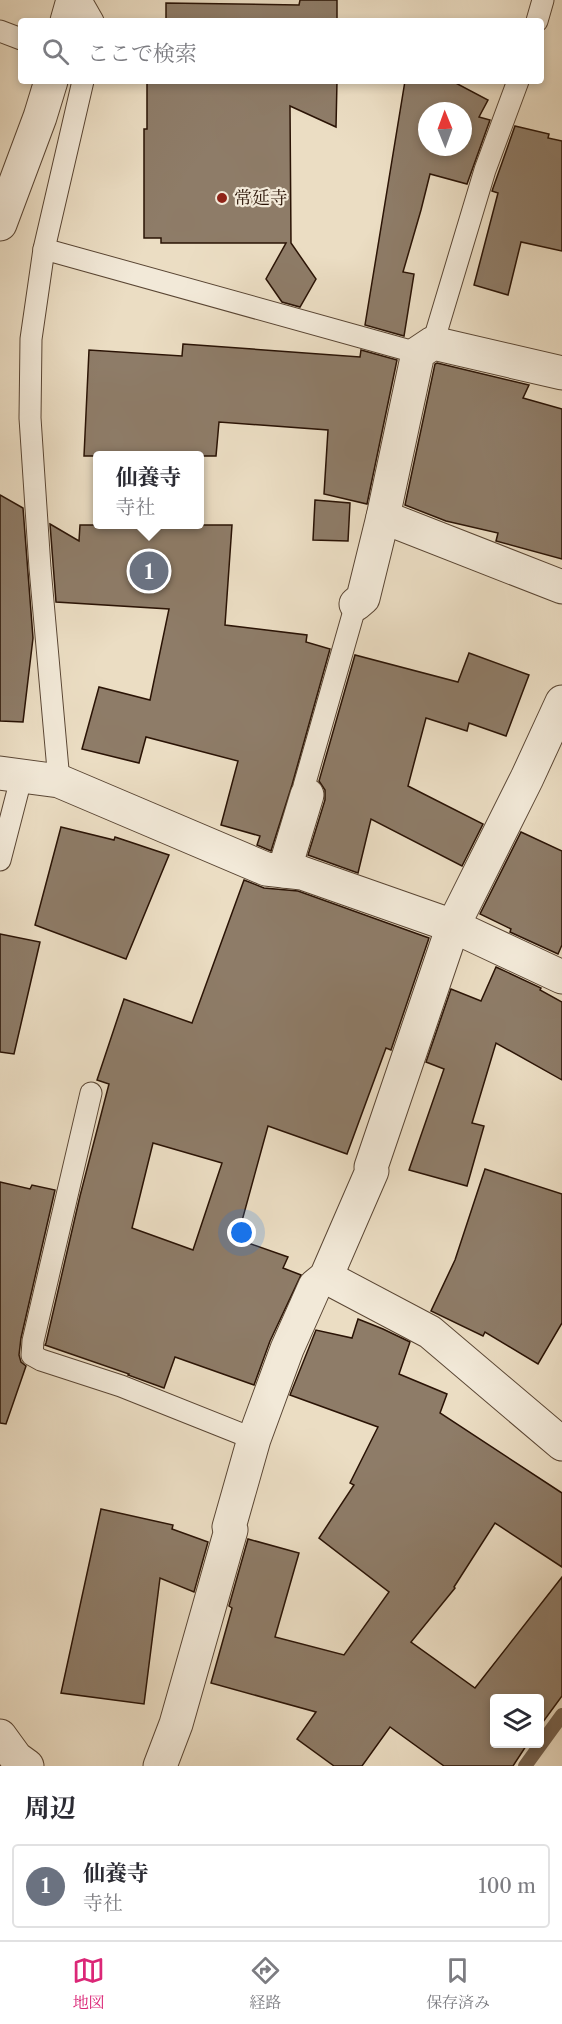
<!DOCTYPE html>
<html lang="ja">
<head>
<meta charset="utf-8">
<style>
  :root { --surface:#fff; --page:#f2f2f3; --text:#2b2b33; --muted:#7c7c81; --line:#e1e1e2; --accent:#db2777 }
  body { margin:0; font-family:"Libre Caslon Text","Noto Serif JP",serif; background:var(--page); color:var(--text) }
  .controls { position:absolute; right:18px; bottom:18px; display:grid; overflow:hidden; border-radius:6px; box-shadow:0 3px 9px #0003 }
  .controls button { width:54px; height:54px; display:grid; place-items:center; padding:0; border:0; border-bottom:2px solid var(--line); background:var(--surface); color:var(--text); font:30px sans-serif }
  .compass { position:absolute; left:418px; top:102px; width:54px; height:54px; border-radius:50%; background:var(--surface); box-shadow:0 3px 9px #0003; rotate:359deg }
  .you { position:absolute; left:242px; top:1233px; width:21px; height:21px; margin:-15px; border:4px solid #fff; border-radius:50%; background:#1a73e8; box-shadow:0 0 0 9px #1a73e833 }
  .badge { display:grid; place-items:center; width:39px; height:39px; border-radius:50%; background:var(--accent); color:#fff; font-size:20px; font-weight:700 }
  .pin { position:absolute; translate:-50% -50%; border:3px solid #fff; box-shadow:0 2px 6px #0006 }
  .popup { position:absolute; left:93px; top:451px; width:111px; height:78px; box-sizing:border-box; display:grid; place-content:center; border-radius:6px; background:var(--surface); filter:drop-shadow(0 2px 4px #0005); font-size:20px; white-space:nowrap; color:var(--muted) }
  .popup b { font-size:22px; color:var(--text) }
  .popup::after { content:''; position:absolute; left:50%; top:100%; margin-left:-12px; border:12px solid transparent; border-top-color:var(--surface) }
  .list { margin:0; padding:0; list-style:none }
  h2 { display:flex; justify-content:space-between; align-items:center; height:78px; margin:0; padding:0 24px; font-size:26px }
  h2 small { font-size:20px; font-weight:400; color:var(--muted) }
  .list li { display:grid; grid-template-columns:39px 1fr auto; gap:18px; align-items:center; box-sizing:border-box; height:84px; margin:0 12px 12px; padding:0 12px; border:2px solid var(--line); border-radius:6px }
  .list b { display:block; font-size:22px; white-space:nowrap }
  .list p { margin:0; font-size:20px; white-space:nowrap; color:var(--muted) }
  .list em { font-size:20px; font-style:normal; color:var(--muted) }
  .icon { flex:none; width:33px; height:33px; fill:none; stroke:currentColor; stroke-width:2; stroke-linecap:round; stroke-linejoin:round }
  .map { position:relative; flex:none; width:562px; height:1766px; overflow:hidden }
  .search { position:absolute; background:var(--surface); box-shadow:0 3px 9px #0003; left:18px; right:18px; top:18px; height:66px; display:flex; align-items:center; gap:15px; box-sizing:border-box; padding:0 21px; border-radius:6px; color:var(--muted); font-size:22px }
  .sheet { height:174px; background:var(--surface) }
  nav { display:flex; justify-content:space-around; align-items:center; box-sizing:border-box; height:84px; border-top:2px solid var(--line); background:var(--surface); font-size:16px; color:var(--muted) }
  nav a { display:grid; justify-items:center; gap:3px }
  nav .on { color:var(--accent) }
  .map>svg:first-child { display:block }
  .lines { fill:none; stroke-linecap:round; stroke-linejoin:round }
  .stream { stroke:#766350; stroke-width:14 }
  .building { fill:#8e7c68; stroke:#2a1305; stroke-width:1.5; fill-rule:evenodd }
  .lane-casing { stroke:#5a4634; stroke-width:23 }
  .street-casing { stroke:#5a4634; stroke-width:35 }
  .lane { stroke:#f2e9d8; stroke-width:21 }
  .street { stroke:#f2e9d8; stroke-width:33 }
  .poi-dot { fill:#8f2418; stroke:#f2e9d8; stroke-width:2 }
  .labels { text-anchor:middle; stroke-width:4.5; stroke-linejoin:round; paint-order:stroke }
  .poi-label { font-size:18px; fill:#2a1305; stroke:#f2e9d8; text-anchor:start }
</style>
</head>
<body>
<div class="map">
<svg width="562" height="1766" viewBox="0 0 562 1766">
  <rect width="100%" height="100%" fill="#ebddc3"/>
  <filter id="stains"><feTurbulence type="fractalNoise" baseFrequency=".00333" numOctaves="4"/><feColorMatrix values="0 0 0 0 .2 0 0 0 0 .09 0 0 0 0 .02 0 0 0 .5 -.17"/></filter>
  <radialGradient id="worn" r=".72"><stop offset=".6" stop-color="#630" stop-opacity="0"/><stop offset="1" stop-color="#630" stop-opacity=".3"/></radialGradient>
  <g class="lines">
    <path class="stream" d="M525 1766 562 1715"/>
  </g>
  <g class="building">
    <path d="M300 0H337V21H166V3L299 5Z"/>
    <path d="M147 81H337L336 127 290 106 291 243 316 279 300 307 282 302 266 279 286 243H161V238H144V129H147Z"/>
    <path d="M405 81H452L488 100 479 117 490 120 467 184 430 174 421 210 403 272 414 274 404 336 365 325ZM427 111H463V147H427Z"/>
    <path d="M515 126 549 134 548 138 562 141V251L521 242 508 295 474 285 498 193 492 191Z"/>
    <path d="M183 344 360 357 361 350 397 360 367 504 324 494 328 430 219 422 216 456H84L89 350 182 356Z"/>
    <path d="M437 363 529 385 523 398 562 409V559L496 541 498 533 446 521 405 505 435 364Z"/>
    <path d="M0 495 23 508 33 638 23 722 0 721Z"/>
    <path d="M315 500 350 503 348 541 313 540Z"/>
    <path d="M50 524 79 541 80 525H232L225 625 307 635 306 642 330 649 292 785 271 851 257 845 260 836 221 825 238 761 146 737 139 763 82 749 99 687 150 700 169 609 56 602Z"/>
    <path d="M469 653 529 675 506 736 469 723 467 731 426 718 408 786 483 824 462 866 371 819 358 873 308 855 325 800V790L319 781 355 655 458 682Z"/>
    <path d="M61 827 114 840 115 837 169 855 126 959 35 925Z"/>
    <path d="M521 832 562 851V945L558 954 510 932 511 929 480 914Z"/>
    <path d="M244 880 264 888 298 891 429 938 391 1050 386 1048 347 1154 268 1126 237 1239 288 1257 283 1268 301 1275 270 1341 254 1385 175 1357 164 1388 128 1375 129 1374 45 1345 46 1343 80 1196 109 1084 97 1080 124 999 192 1023ZM153 1143 222 1163 193 1250 132 1228Z"/>
    <path d="M0 934 40 942 14 1054 0 1052Z"/>
    <path d="M496 967 541 988 540 990 562 1002V1080L496 1043 472 1123 484 1126 467 1186 409 1170 444 1069 426 1062 451 989 481 1001Z"/>
    <path d="M485 1169 562 1194V1323L538 1364 485 1332 483 1336 431 1311 455 1260Z"/>
    <path d="M0 1182 30 1189 32 1185 55 1190 21 1338 19 1355 21 1362 26 1366 6 1424 0 1423Z"/>
    <path d="M358 1319 383 1329 410 1342 399 1374 447 1394 440 1413 562 1493V1567L495 1523 454 1587 455 1588 411 1642 475 1688 562 1577V1696L540 1726V1698H495V1743H528L513 1766H444L390 1727 362 1766H334L297 1739 316 1712 211 1683 232 1608 229 1606 248 1539 299 1553 275 1637 344 1655 389 1592 319 1538 354 1485 350 1483 378 1427 290 1395 316 1330 352 1338Z"/>
    <path d="M101 1509 173 1525 172 1529 208 1542 194 1592 160 1578 144 1704 61 1693Z"/>
  </g>
  <g class="lines">
    <g class="lane-casing">
      <g id="lane">
        <path d="M81 0 93 21"/>
        <path d="M537 21 543 0"/>
        <path d="M0 31 21 39"/>
        <path d="M44 249 418 353"/>
        <path d="M433 343 485 170 518 81"/>
        <path d="M59 781 40 568 30 418 31 339 44 249 83 81"/>
        <path d="M307 795 304 786 356 604"/>
        <path d="M0 860 22 775"/>
        <path d="M91 1093 33 1341 32 1355 41 1360 121 1386 254 1439"/>
      </g>
    </g>
    <g class="street-casing">
      <g id="street">
        <path d="M67 21 73 0"/>
        <path d="M0 224 40 117 51 81"/>
        <path d="M383 517 562 587"/>
        <path d="M356 604 363 598 383 517 418 353 433 343 562 373"/>
        <path d="M0 773 59 781 266 869 302 873 453 926 562 977"/>
        <path d="M284 871 307 795"/>
        <path d="M326 1277 430 1332 562 1444"/>
        <path d="M0 1736 16 1758 27 1766"/>
        <path d="M160 1766 176 1724 231 1530 229 1527 254 1439 287 1349 315 1286 326 1277 372 1171 371 1167 453 926 527 778 562 702"/>
      </g>
    </g>
    <use href="#lane" class="lane"/>
    <use href="#street" class="street"/>
  </g>
  <circle class="poi-dot" cx="222" cy="198" r="6"/>
  <g class="labels">
    <g class="poi-label">
      <text x="234" y="204">常延寺</text>
    </g>
  </g>
  <rect width="100%" height="100%" filter="url(#stains)"/>
  <rect width="100%" height="100%" fill="url(#worn)"/>
</svg>
<div class="controls">
<button><svg class="icon" aria-label="layers" viewBox="0 0 24 24"><path d="M12 4l9 5-9 5-9-5zM3 14l9 5 9-5"/></svg></button>
</div>
<svg class="compass" viewBox="-18 -18 36 36"><path d="M0-13l5 13h-10z" fill="#e53935"/><path d="M0 13l5-13h-10z" fill="#7c7c81"/></svg>
<div class="you"></div>
<div class="pin badge" style="left:149px;top:571px;background:#6b7280">1</div>
<div class="popup"><b>仙養寺</b>寺社</div>
<div class="search"><svg class="icon" aria-label="search" viewBox="0 0 24 24"><circle cx="10" cy="10" r="6"/><path d="M15 15l6 6"/></svg>ここで検索</div>
</div>
<section class="sheet">
<h2>周辺<small></small></h2>
<ul class="list">
<li><span class="badge" style="background:#6b7280">1</span><div><b>仙養寺</b><p>寺社</p></div><em>100 m</em></li>
</ul>
</section>
<nav>
<a class="on"><svg class="icon" aria-label="map" viewBox="0 0 24 24"><path d="M3 6l6-2 6 2 6-2v14l-6 2-6-2-6 2zM9 4v14M15 6v14"/></svg>地図</a>
<a><svg class="icon" aria-label="directions" viewBox="0 0 24 24"><path d="M12 3l9 9-9 9-9-9zM9 14v-3h6M13 9l2 2-2 2"/></svg>経路</a>
<a><svg class="icon" aria-label="saved" viewBox="0 0 24 24"><path d="M7 4h10v16l-5-4-5 4z"/></svg>保存済み</a>
</nav>
</body>
</html>
